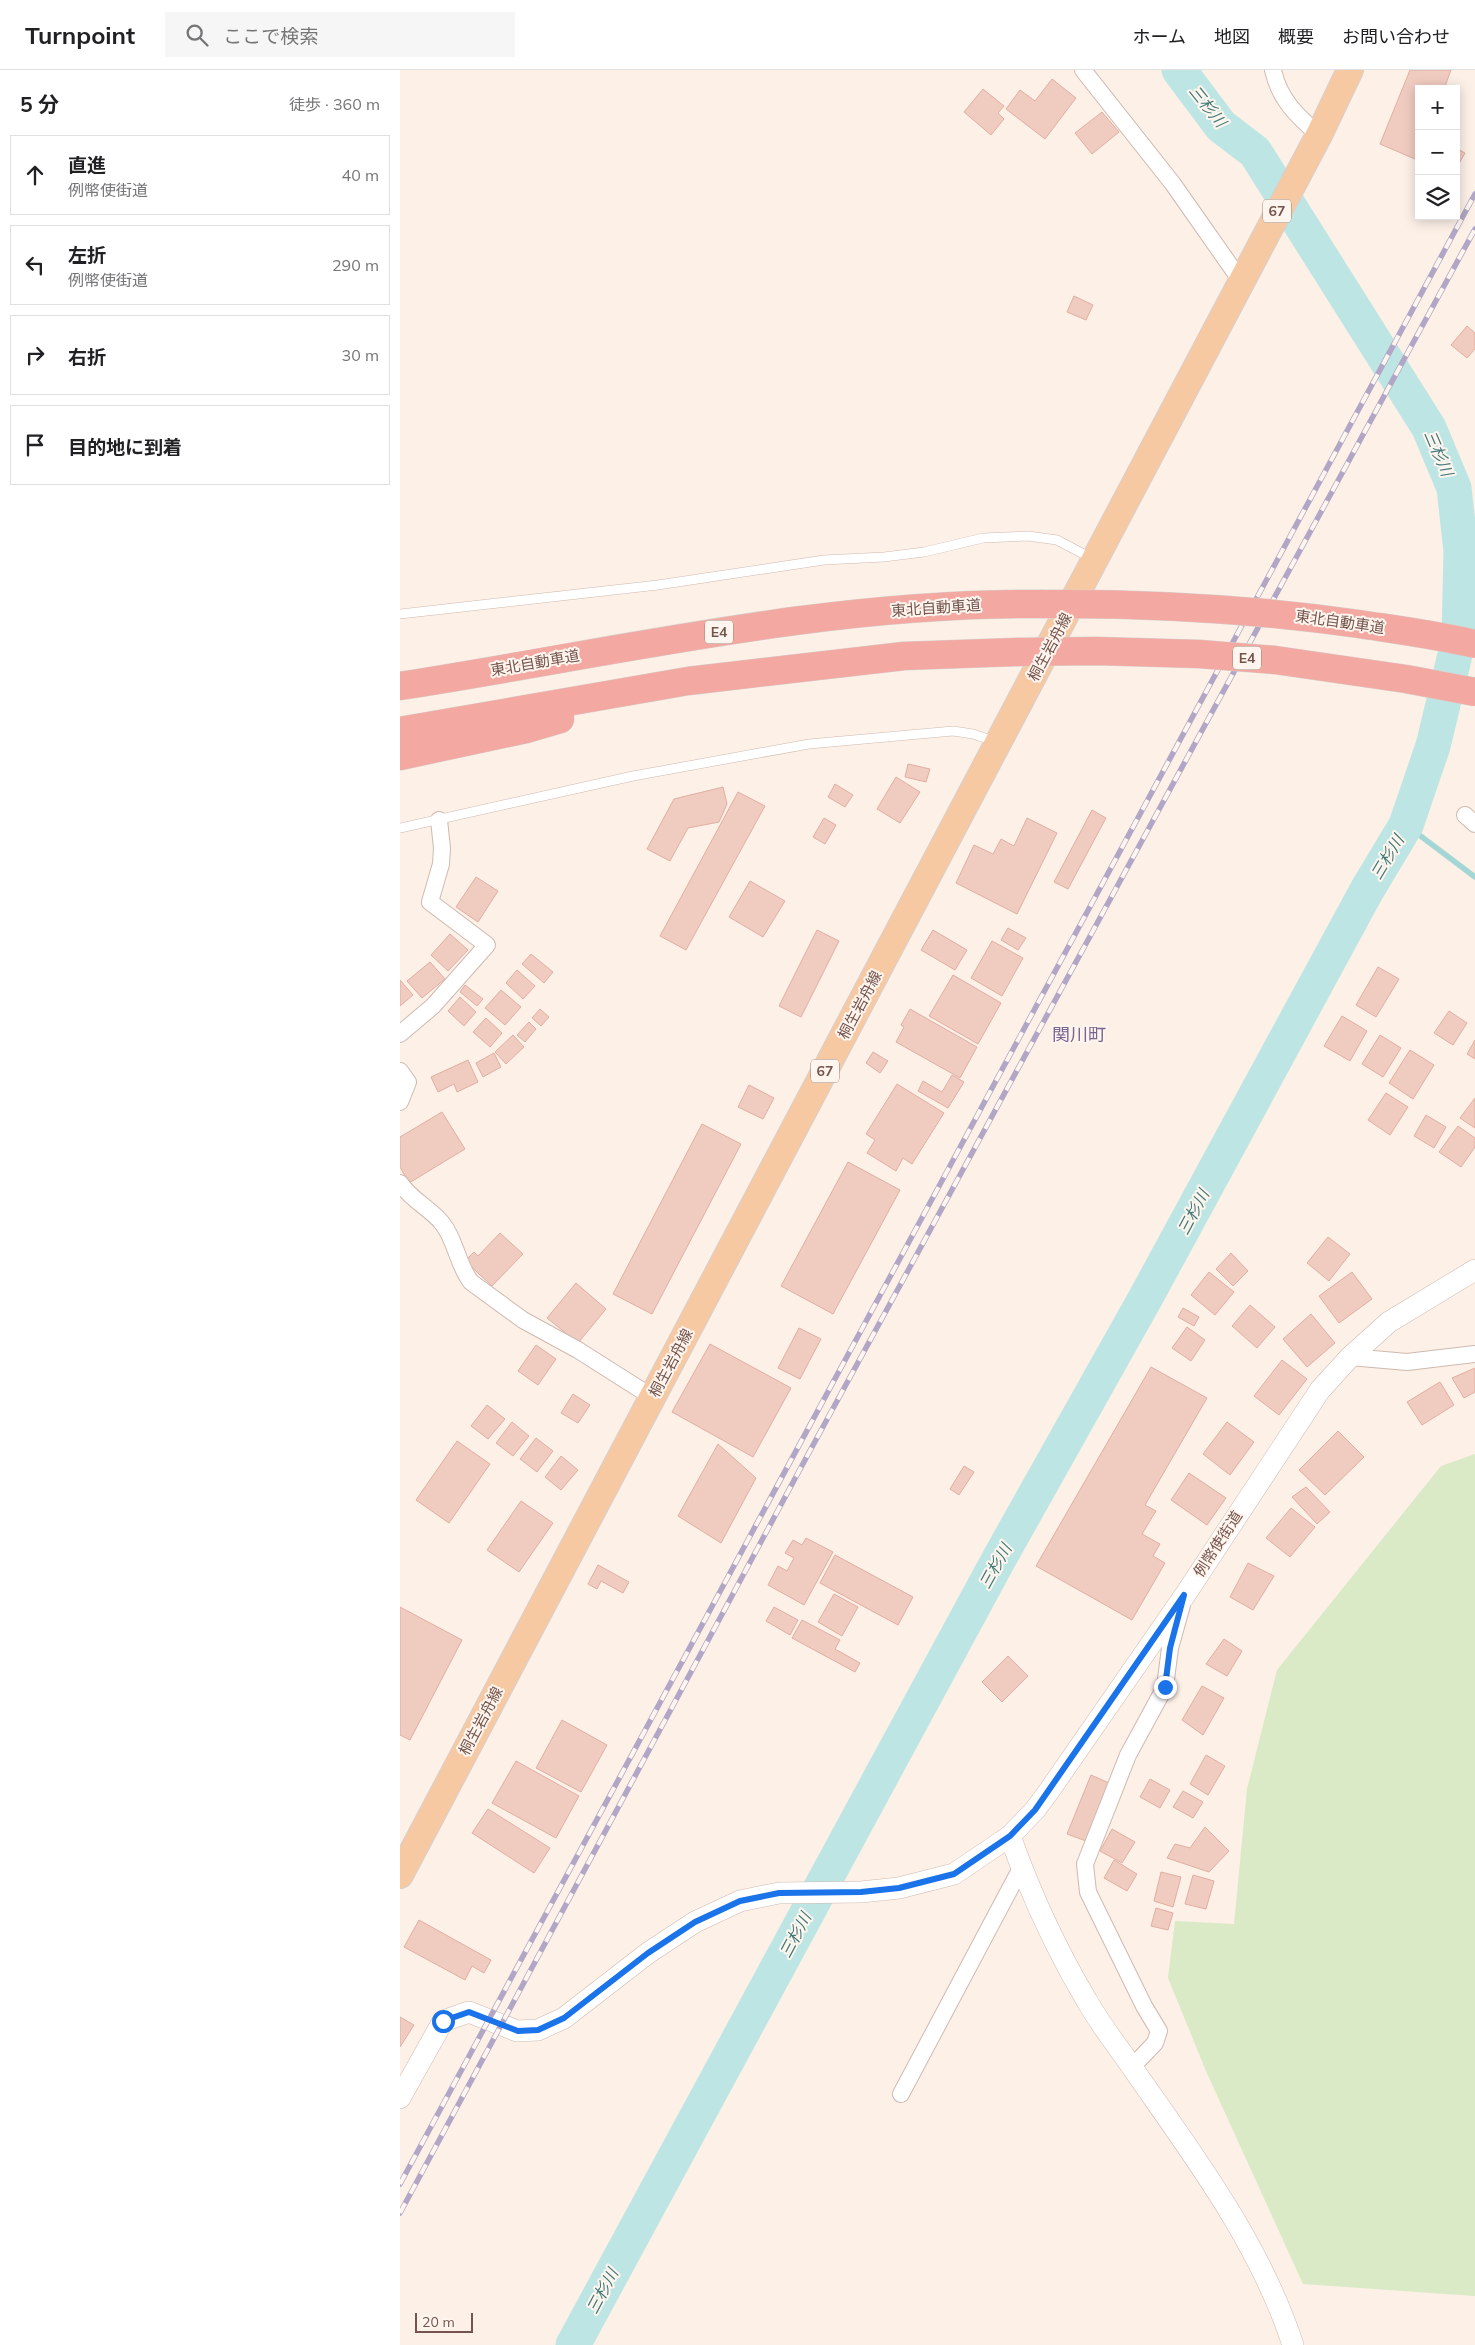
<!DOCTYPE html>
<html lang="ja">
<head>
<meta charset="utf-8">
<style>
  :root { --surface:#fff; --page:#f6f6f6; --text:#202124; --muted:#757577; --line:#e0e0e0 }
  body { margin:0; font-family:Mulish,"Noto Sans JP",sans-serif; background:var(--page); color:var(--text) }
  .controls { position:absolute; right:15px; top:15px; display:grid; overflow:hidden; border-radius:0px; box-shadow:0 2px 12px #0003 }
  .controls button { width:45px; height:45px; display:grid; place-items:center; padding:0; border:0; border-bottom:1px solid var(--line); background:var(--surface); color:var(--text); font:25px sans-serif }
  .scale { position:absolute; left:15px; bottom:12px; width:58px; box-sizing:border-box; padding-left:5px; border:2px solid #74544c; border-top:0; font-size:14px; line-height:18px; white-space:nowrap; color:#74544c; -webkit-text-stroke:4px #fef5ee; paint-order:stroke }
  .stop { position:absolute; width:15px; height:15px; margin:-11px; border:4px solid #1a73e8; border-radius:50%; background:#fff }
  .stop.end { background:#1a73e8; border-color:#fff; box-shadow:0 1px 5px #0008 }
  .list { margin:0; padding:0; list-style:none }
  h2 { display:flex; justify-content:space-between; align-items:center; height:65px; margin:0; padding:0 20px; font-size:21px }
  h2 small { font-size:16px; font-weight:400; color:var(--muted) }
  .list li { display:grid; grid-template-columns:32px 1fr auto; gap:15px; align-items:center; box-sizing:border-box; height:80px; margin:0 10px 10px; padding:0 10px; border:1px solid var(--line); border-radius:0px }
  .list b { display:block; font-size:19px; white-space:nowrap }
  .list p { margin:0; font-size:16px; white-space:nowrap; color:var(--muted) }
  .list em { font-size:16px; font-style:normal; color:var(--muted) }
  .icon { flex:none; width:28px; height:28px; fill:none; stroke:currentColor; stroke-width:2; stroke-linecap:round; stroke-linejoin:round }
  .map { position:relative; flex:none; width:1075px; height:2275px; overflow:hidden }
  header { display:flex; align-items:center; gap:30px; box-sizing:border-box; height:70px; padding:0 25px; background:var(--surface); border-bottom:1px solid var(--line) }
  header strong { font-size:24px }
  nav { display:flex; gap:28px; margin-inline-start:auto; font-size:18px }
  .search { width:350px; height:45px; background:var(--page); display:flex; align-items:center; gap:12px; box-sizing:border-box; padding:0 18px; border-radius:0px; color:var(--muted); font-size:19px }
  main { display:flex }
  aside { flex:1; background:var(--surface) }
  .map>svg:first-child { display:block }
  .green { fill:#dae9c6 }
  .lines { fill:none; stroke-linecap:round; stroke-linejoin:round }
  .stream { stroke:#a3d6d5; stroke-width:5.5 }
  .river { stroke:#bce5e3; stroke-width:35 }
  .building { fill:#f0cbc0; stroke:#e2aea1 }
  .service-casing { stroke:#cfb9b0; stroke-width:10 }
  .minor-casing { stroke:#cfb9b0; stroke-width:18 }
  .tertiary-casing { stroke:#cfb9b0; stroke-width:22 }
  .primary-casing { stroke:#d8cfcd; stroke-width:28 }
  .motorway-casing { stroke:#d8cfcd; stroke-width:29 }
  .service { stroke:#fff; stroke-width:9 }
  .minor { stroke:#fff; stroke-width:16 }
  .tertiary { stroke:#fff; stroke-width:21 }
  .primary { stroke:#f7c9a3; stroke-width:26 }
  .motorway { stroke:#f3a8a1; stroke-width:28 }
  .rail-casing { stroke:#b1a6c5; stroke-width:5.5 }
  .rail { stroke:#fef5ee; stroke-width:4; stroke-dasharray:11; stroke-linecap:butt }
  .motorway-bridge-casing { stroke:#d8cfcd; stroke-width:29; stroke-linecap:butt }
  .motorway-bridge { stroke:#f3a8a1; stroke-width:28 }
  .route { stroke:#1a73e8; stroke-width:6 }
  .labels { text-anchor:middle; stroke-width:4; stroke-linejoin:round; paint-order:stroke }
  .shield { fill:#fef5ee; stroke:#9d847d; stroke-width:1 }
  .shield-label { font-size:14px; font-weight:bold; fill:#74544c }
  .street-label { font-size:15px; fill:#74544c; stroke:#fef5ee }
  .water-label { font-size:16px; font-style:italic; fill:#407978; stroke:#fef5ee }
  .quarter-label { font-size:18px; fill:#7a6491; stroke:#fef5ee }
</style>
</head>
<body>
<header>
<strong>Turnpoint</strong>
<div class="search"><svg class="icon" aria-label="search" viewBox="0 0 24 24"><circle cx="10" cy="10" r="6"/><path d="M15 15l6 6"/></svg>ここで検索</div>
<nav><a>ホーム</a><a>地図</a><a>概要</a><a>お問い合わせ</a></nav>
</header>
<main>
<aside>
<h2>5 分<small>徒歩 · 360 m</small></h2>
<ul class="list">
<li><svg class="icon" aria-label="ahead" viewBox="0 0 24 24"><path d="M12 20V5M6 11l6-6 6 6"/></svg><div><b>直進</b><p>例幣使街道</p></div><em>40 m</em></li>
<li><svg class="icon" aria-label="left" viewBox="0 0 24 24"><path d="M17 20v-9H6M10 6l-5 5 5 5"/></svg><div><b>左折</b><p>例幣使街道</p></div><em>290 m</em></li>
<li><svg class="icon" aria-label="right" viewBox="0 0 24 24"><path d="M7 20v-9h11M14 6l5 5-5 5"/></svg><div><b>右折</b></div><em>30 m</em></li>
<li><svg class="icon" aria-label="arrive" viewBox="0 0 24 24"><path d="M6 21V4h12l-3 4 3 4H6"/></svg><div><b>目的地に到着</b></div></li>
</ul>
</aside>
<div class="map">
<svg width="1075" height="2275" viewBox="0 0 1075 2275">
  <rect width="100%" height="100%" fill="#fcf0e7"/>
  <path class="green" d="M1075 1384V2226L903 2214 806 2001 768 1908 775 1851 834 1854 847 1719 877 1600 1041 1396Z"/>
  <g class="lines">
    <path class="stream" d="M1006 755 1075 807"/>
    <path class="river" d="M173 2275 600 1487 746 1227 967 820 1006 755 1033 676 1059 568 1061 481 1054 418 1029 358 855 82 821 56 779 0"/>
  </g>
  <g class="building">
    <path d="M1010 0H1051L1044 19H1019V80L1015 89 980 74Z"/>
    <path d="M652 9 676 28 645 69 606 39 620 20 635 31Z"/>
    <path d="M583 19 604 36 598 43 604 49 591 65 564 42Z"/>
    <path d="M702 42 719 62 692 84 675 63Z"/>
    <path d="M1056 78 1065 83 1056 99Z"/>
    <path d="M674 226 693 235 686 250 667 242Z"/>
    <path d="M1067 256 1075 263V279L1067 288 1051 275Z"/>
    <path d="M508 694 530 699 526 712 505 707Z"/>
    <path d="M496 707 520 722 500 753 477 739Z"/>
    <path d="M435 714 453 725 445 737 428 727Z"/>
    <path d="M323 717 327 734 319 752 288 758 270 791 247 779 274 729Z"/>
    <path d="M338 722 365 736 286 880 260 866Z"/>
    <path d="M692 740 706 748 668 819 654 812Z"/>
    <path d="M424 748 436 755 425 774 413 767Z"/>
    <path d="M627 748 657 763 617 844 556 813 574 775 593 784 601 769 614 776Z"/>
    <path d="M76 807 98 821 78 852 56 837Z"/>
    <path d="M350 811 385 831 363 867 329 847Z"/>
    <path d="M608 858 626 868 618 880 601 870Z"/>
    <path d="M417 860 439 871 401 947 379 936Z"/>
    <path d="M533 860 567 880 555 900 521 880Z"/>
    <path d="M50 864 68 880 48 901 31 885Z"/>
    <path d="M592 871 623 888 602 926 571 908Z"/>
    <path d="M131 884 153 902 144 913 122 894Z"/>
    <path d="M30 892 45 909 22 928 7 911Z"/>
    <path d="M978 897 999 909 976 947 956 935Z"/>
    <path d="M117 900 135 916 123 929 106 913Z"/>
    <path d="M553 905 601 933 578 974 529 946Z"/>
    <path d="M0 910 13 925 0 936Z"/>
    <path d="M65 915 83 929 77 936 60 922Z"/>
    <path d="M101 920 121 937 105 955 85 938Z"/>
    <path d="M60 927 76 942 64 956 48 941Z"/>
    <path d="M140 939 149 947 141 956 132 948Z"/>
    <path d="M510 939 577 977 560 1008 496 972 504 957 501 955Z"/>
    <path d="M1049 941 1067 953 1053 975 1034 963Z"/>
    <path d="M942 946 967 961 950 991 924 976Z"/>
    <path d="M86 948 102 963 90 977 73 962Z"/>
    <path d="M129 952 136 959 125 972 117 965Z"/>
    <path d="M113 965 124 977 106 994 95 982Z"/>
    <path d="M980 965 1001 978 983 1007 962 994Z"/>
    <path d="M1075 970V989L1067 984Z"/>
    <path d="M1010 980 1034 995 1013 1029 989 1013Z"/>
    <path d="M473 982 488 991 480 1003 466 993Z"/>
    <path d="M94 983 101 997 83 1007 76 993Z"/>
    <path d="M68 990 78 1012 57 1022 54 1014 38 1022 31 1007Z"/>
    <path d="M552 1005 564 1012 548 1038 518 1021 523 1011 542 1022Z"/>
    <path d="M497 1014 544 1043 512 1094 503 1088 496 1101 467 1083 475 1070 466 1064Z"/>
    <path d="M349 1015 374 1028 363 1049 338 1037Z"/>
    <path d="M986 1023 1008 1037 990 1065 968 1050Z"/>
    <path d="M1075 1028V1058L1060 1048Z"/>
    <path d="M42 1042 65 1079 9 1113 0 1097V1067Z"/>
    <path d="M1026 1045 1046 1057 1034 1078 1014 1066Z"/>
    <path d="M302 1054 341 1074 252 1244 213 1224Z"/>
    <path d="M1058 1056 1075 1068V1077L1061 1097 1039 1082Z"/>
    <path d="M448 1092 500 1120 433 1244 381 1216Z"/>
    <path d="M100 1163 123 1184 92 1216 65 1191 74 1182 78 1186Z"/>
    <path d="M928 1167 950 1184 929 1211 907 1193Z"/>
    <path d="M831 1183 848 1201 833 1216 816 1199Z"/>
    <path d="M809 1202 834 1222 815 1245 791 1225Z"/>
    <path d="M952 1202 972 1229 939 1253 919 1226Z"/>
    <path d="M176 1213 206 1239 178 1273 147 1248Z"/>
    <path d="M850 1235 875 1257 857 1278 832 1256Z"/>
    <path d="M783 1238 799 1247 794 1256 778 1247Z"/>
    <path d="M911 1244 935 1273 907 1297 883 1269Z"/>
    <path d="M787 1257 805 1270 791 1291 772 1278Z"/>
    <path d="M399 1258 421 1269 400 1309 378 1298Z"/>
    <path d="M310 1274 391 1318 353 1387 272 1342Z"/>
    <path d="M136 1275 156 1289 138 1315 118 1301Z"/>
    <path d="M882 1290 907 1309 879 1345 854 1326Z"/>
    <path d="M751 1297 807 1328 745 1435 756 1441 742 1464 760 1474 753 1486 765 1493 732 1550 636 1496Z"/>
    <path d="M1075 1298V1322L1064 1328 1052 1308Z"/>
    <path d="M1040 1312 1054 1335 1022 1355 1007 1332Z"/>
    <path d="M173 1324 190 1335 178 1353 161 1343Z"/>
    <path d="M87 1335 105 1349 88 1369 71 1356Z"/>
    <path d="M112 1352 129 1366 113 1386 96 1373Z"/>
    <path d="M827 1352 854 1372 830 1405 803 1384Z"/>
    <path d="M938 1361 964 1387 925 1425 899 1400Z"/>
    <path d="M136 1368 153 1381 137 1402 120 1389Z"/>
    <path d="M57 1371 90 1394 49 1453 16 1430Z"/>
    <path d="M318 1374 356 1408 321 1473 278 1446Z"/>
    <path d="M161 1386 178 1400 161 1420 145 1407Z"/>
    <path d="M564 1396 574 1402 559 1425 550 1419Z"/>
    <path d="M789 1403 826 1428 807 1455 771 1430Z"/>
    <path d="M906 1417 930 1442 917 1454 892 1427Z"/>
    <path d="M121 1431 153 1453 119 1502 87 1480Z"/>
    <path d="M891 1438 915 1457 890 1487 866 1468Z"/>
    <path d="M406 1468 433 1482 404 1535 368 1515 378 1496 387 1501 394 1488 385 1483 393 1470 402 1475Z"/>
    <path d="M435 1485 513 1527 498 1555 420 1513Z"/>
    <path d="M848 1493 874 1506 853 1540 830 1527Z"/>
    <path d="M198 1495 229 1512 223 1523 201 1511 197 1519 188 1514Z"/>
    <path d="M434 1524 458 1537 442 1566 418 1552Z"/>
    <path d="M0 1537 62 1570 10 1670 0 1665Z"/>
    <path d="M374 1537 398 1550 390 1565 366 1551Z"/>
    <path d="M402 1550 440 1570 435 1579 460 1593 455 1602 392 1568Z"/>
    <path d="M824 1569 842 1581 827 1606 806 1594Z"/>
    <path d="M608 1586 628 1606 602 1632 582 1612Z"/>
    <path d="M802 1616 824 1628 803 1665 782 1650Z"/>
    <path d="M162 1650 207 1675 181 1722 136 1698Z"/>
    <path d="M806 1685 825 1696 808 1725 790 1714Z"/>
    <path d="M116 1691 179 1726 156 1768 92 1733Z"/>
    <path d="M691 1705 709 1713 686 1771 667 1764Z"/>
    <path d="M750 1709 770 1720 760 1738 740 1727Z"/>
    <path d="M783 1721 803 1732 793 1748 773 1737Z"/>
    <path d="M88 1739 150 1778 134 1803 72 1763Z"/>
    <path d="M805 1757 829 1781 809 1802 767 1788 775 1774 790 1778Z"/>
    <path d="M712 1759 735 1772 722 1793 700 1781Z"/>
    <path d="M714 1790 737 1804 727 1821 704 1808Z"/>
    <path d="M761 1802 781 1807 773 1837 754 1831Z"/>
    <path d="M793 1805 814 1811 806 1839 785 1834Z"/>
    <path d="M756 1838 773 1843 768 1860 751 1856Z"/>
    <path d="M19 1850 91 1890 84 1903 72 1896 65 1910 4 1877Z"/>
    <path d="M0 1947 14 1955 0 1977Z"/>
  </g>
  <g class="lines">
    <g class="service-casing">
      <g id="service">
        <path d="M0 544 258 515 424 490 484 487 524 482 583 468 628 466 657 470 693 489"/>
        <path d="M0 758 233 706 409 674 553 661 573 664 597 672"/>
      </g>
    </g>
    <g class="minor-casing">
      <g id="minor">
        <path d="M683 0 773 114 841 211"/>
        <path d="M873 0C879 29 897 46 919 65"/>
        <path d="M1065 745 1075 754"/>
        <path d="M0 964 33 936 87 875 30 832 41 794 42 778 39 750"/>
        <path d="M0 1001 8 1012 0 1032"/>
        <path d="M0 1113C11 1130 30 1138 42 1153 56 1170 57 1194 71 1212L123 1250 178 1280 252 1327"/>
        <path d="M950 1287 1007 1292 1075 1284"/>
        <path d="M732 1997 755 1973 759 1961 744 1936 688 1822 685 1794 728 1685 765 1617 770 1578 782 1535"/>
        <path d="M501 2024 621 1798"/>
      </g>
    </g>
    <g class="tertiary-casing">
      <g id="tertiary">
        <path d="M610 1766C630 1822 656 1879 687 1931 701 1956 720 1979 736 2003 796 2089 860 2174 893 2275"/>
        <path d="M0 2028 43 1951 69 1942 117 1961 138 1960 164 1948 248 1883 295 1852 340 1831 379 1823 461 1822 499 1818 554 1804 610 1766 635 1740 649 1721 785 1525 920 1320 950 1287 989 1252 1075 1200"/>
      </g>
    </g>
    <g class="primary-casing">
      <path id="primary" d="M0 1805 919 65 950 0"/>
    </g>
    <g class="motorway-casing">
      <g id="motorway">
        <path d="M0 616C213 583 425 532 641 534"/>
        <path d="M0 661 288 611 504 586 616 582"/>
        <path d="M0 686 126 659 160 649"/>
      </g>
    </g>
    <use href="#service" class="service"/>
    <use href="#minor" class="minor"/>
    <use href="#tertiary" class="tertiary"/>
    <use href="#primary" class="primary"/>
    <use href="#motorway" class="motorway"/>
    <g class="rail-casing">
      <g id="rail">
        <path d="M0 2114 1075 124"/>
        <path d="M0 2143 412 1377 1075 159"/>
      </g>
    </g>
    <use href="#rail" class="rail"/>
    <g class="motorway-bridge-casing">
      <g id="motorway-bridge">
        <path d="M641 534C748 533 853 539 959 554 998 560 1037 565 1075 574"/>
        <path d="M616 582 696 581 799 584 875 590 1006 609 1075 622"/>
      </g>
    </g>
    <use href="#motorway-bridge" class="motorway-bridge"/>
  </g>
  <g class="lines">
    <path class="route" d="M43 1951 69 1942 118 1961 138 1960 164 1948 248 1883 295 1852 340 1831 379 1823 461 1822 499 1818 554 1804 610 1766 635 1740 784 1525 770 1578 765 1617"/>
  </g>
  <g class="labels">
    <g class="shield">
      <rect x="863" y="129.5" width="28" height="23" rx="4"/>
      <rect x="305" y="550.5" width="28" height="23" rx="4"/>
      <rect x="833" y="576.5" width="28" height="23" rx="4"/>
      <rect x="411" y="989.5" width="28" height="23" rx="4"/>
    </g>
    <g class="shield-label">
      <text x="877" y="146">67</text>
      <text x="319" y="567">E4</text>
      <text x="847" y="593">E4</text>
      <text x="425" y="1006">67</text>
    </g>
    <g class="street-label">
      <text transform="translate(536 538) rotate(-4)" y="5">東北自動車道</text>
      <text transform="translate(940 552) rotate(8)" y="5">東北自動車道</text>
      <text transform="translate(650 577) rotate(-62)" y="5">桐生岩舟線</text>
      <text transform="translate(135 593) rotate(-10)" y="5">東北自動車道</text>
      <text transform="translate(460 935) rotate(-62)" y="5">桐生岩舟線</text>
      <text transform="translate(271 1293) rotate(-62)" y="5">桐生岩舟線</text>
      <text transform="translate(818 1474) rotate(-57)" y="5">例幣使街道</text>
      <text transform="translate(81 1651) rotate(-62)" y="5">桐生岩舟線</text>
    </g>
    <g class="water-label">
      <text transform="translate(808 36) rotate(51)" y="6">三杉川</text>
      <text transform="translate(1039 383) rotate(67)" y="6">三杉川</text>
      <text transform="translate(987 787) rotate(-59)" y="6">三杉川</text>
      <text transform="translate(793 1142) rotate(-62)" y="6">三杉川</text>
      <text transform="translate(595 1496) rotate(-61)" y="6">三杉川</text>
      <text transform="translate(395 1865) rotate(-62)" y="6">三杉川</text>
      <text transform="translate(202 2221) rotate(-62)" y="6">三杉川</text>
    </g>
    <g class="quarter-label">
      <text x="679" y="971">関川町</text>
    </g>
  </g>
</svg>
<div class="controls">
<button>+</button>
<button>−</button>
<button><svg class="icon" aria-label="layers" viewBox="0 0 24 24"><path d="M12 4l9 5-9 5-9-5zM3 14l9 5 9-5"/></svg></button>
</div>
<div class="scale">20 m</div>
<div class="stop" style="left:43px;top:1951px"></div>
<div class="stop end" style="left:765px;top:1617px"></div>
</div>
</main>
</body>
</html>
